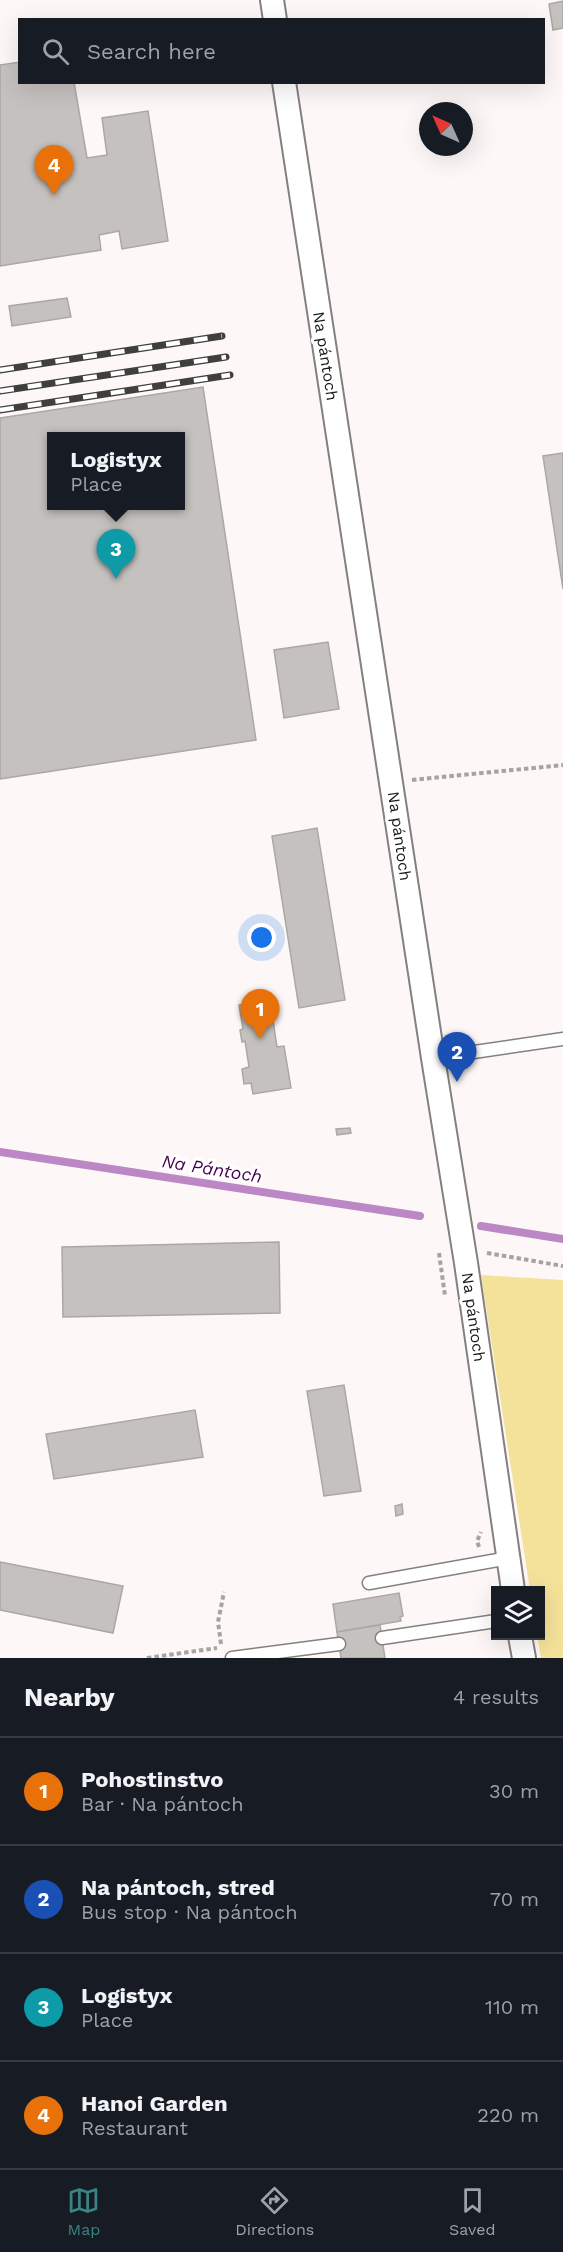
<!DOCTYPE html>
<html lang="en">
<head>
<meta charset="utf-8">
<style>
  :root { --surface:#171b24; --page:#242831; --text:#f1f3f6; --muted:#9ea1a6; --line:#363941; --accent:#3b8484 }
  body { margin:0; font-family:"Work Sans",sans-serif; background:var(--page); color:var(--text) }
  .controls { position:absolute; right:18px; bottom:18px; display:grid; overflow:hidden; border-radius:0px; box-shadow:0 6px 24px #0002 }
  .controls button { width:54px; height:54px; display:grid; place-items:center; padding:0; border:0; border-bottom:2px solid var(--line); background:var(--surface); color:var(--text); font:30px sans-serif }
  .compass { position:absolute; left:419px; top:102px; width:54px; height:54px; border-radius:50%; background:var(--surface); box-shadow:0 6px 24px #0002; rotate:315deg }
  .you { position:absolute; left:262px; top:938px; width:21px; height:21px; margin:-15px; border:4px solid #fff; border-radius:50%; background:#1a73e8; box-shadow:0 0 0 9px #1a73e833 }
  .badge { display:grid; place-items:center; width:39px; height:39px; border-radius:50%; background:var(--accent); color:#fff; font-size:20px; font-weight:700 }
  .pin { position:absolute; translate:-50% -50px; filter:drop-shadow(0 2px 3px #0008) }
  .pin::after { content:''; position:absolute; top:32px; width:21px; height:18px; background:inherit; clip-path:polygon(0 0,100% 0,50% 100%) }
  .popup { position:absolute; left:47px; top:432px; width:138px; height:78px; box-sizing:border-box; display:grid; place-content:center; border-radius:0px; background:var(--surface); filter:drop-shadow(0 2px 4px #0005); font-size:20px; white-space:nowrap; color:var(--muted) }
  .popup b { font-size:22px; color:var(--text) }
  .popup::after { content:''; position:absolute; left:50%; top:100%; margin-left:-12px; border:12px solid transparent; border-top-color:var(--surface) }
  .list { margin:0; padding:0; list-style:none }
  h2 { display:flex; justify-content:space-between; align-items:center; height:78px; margin:0; padding:0 24px; font-size:26px }
  h2 small { font-size:20px; font-weight:400; color:var(--muted) }
  .list li { display:grid; grid-template-columns:39px 1fr auto; gap:18px; align-items:center; box-sizing:border-box; height:108px; padding:0 24px; border-top:2px solid var(--line) }
  .list b { display:block; font-size:22px; white-space:nowrap }
  .list p { margin:0; font-size:20px; white-space:nowrap; color:var(--muted) }
  .list em { font-size:20px; font-style:normal; color:var(--muted) }
  .icon { flex:none; width:33px; height:33px; fill:none; stroke:currentColor; stroke-width:2; stroke-linecap:round; stroke-linejoin:round }
  .map { position:relative; flex:none; width:563px; height:1658px; overflow:hidden }
  .search { position:absolute; background:var(--surface); box-shadow:0 6px 24px #0002; left:18px; right:18px; top:18px; height:66px; display:flex; align-items:center; gap:15px; box-sizing:border-box; padding:0 21px; border-radius:0px; color:var(--muted); font-size:22px }
  .sheet { height:510px; background:var(--surface) }
  nav { display:flex; justify-content:space-around; align-items:center; box-sizing:border-box; height:84px; border-top:2px solid var(--line); background:var(--surface); font-size:16px; color:var(--muted) }
  nav a { display:grid; justify-items:center; gap:3px }
  nav .on { color:var(--accent) }
  .map>svg:first-child { display:block }
  .green { fill:#f5e29a }
  .lines { fill:none; stroke-linecap:round; stroke-linejoin:round }
  .stream { stroke:#bb88c5; stroke-width:8 }
  .building { fill:#c5c1be; stroke:#aba7a5; stroke-width:1.5; fill-rule:evenodd }
  .service-casing { stroke:#84807f; stroke-width:15 }
  .minor-casing { stroke:#84807f; stroke-width:26 }
  .path { stroke:#a7a3a3; stroke-width:4; stroke-dasharray:4.5 3; stroke-linecap:butt }
  .service { stroke:#fff; stroke-width:12 }
  .minor { stroke:#fff; stroke-width:22 }
  .rail-casing { stroke:#413e3e; stroke-width:7 }
  .rail { stroke:#fff; stroke-width:4.5; stroke-dasharray:14; stroke-linecap:butt }
  .labels { text-anchor:middle; stroke-width:6; stroke-linejoin:round; paint-order:stroke }
  .street-label { font-size:16px; fill:#1a1818; stroke:#fff }
  .water-label { font-size:18px; font-style:italic; fill:#450050; stroke:#fff }
</style>
</head>
<body>
<div class="map">
<svg width="563" height="1658" viewBox="0 0 563 1658">
  <rect width="100%" height="100%" fill="#fdf8f7"/>
  <path class="green" d="M481 1275 563 1280V1658H541L537 1636H540V1590H530Z"/>
  <g class="lines">
    <g class="stream">
      <path d="M0 1152 420 1216"/>
      <path d="M481 1226 563 1239"/>
    </g>
  </g>
  <g class="building">
    <path d="M563 1V28L553 30 549 4Z"/>
    <path d="M20 62V82H74L87 158 107 155 102 118 148 111 168 241 122 249 119 231 99 235 101 250 0 266V65Z"/>
    <path d="M67 298 71 317 12 326 9 306Z"/>
    <path d="M203 387 256 740 0 779V418ZM51 436H180V506H51Z"/>
    <path d="M563 453V589L543 456Z"/>
    <path d="M328 642 339 709 284 718 274 650Z"/>
    <path d="M317 828 345 1000 299 1008 272 836Z"/>
    <path d="M270 1000 277 1047 284 1046 291 1088 253 1094 251 1083 244 1084 242 1069 249 1067 245 1041 242 1042 240 1030 243 1029 239 1005Z"/>
    <path d="M350 1128 351 1133 337 1135 336 1129Z"/>
    <path d="M279 1242 280 1313 63 1317 62 1247Z"/>
    <path d="M344 1385 361 1491 324 1496 307 1391Z"/>
    <path d="M195 1410 203 1457 54 1479 46 1434Z"/>
    <path d="M402 1504 403 1514 396 1516 395 1506Z"/>
    <path d="M0 1562 123 1586 113 1633 0 1610Z"/>
    <path d="M399 1593 403 1616 400 1617 401 1621 337 1632 333 1604Z"/>
    <path d="M380 1625 385 1658H341L337 1632Z"/>
  </g>
  <g class="lines">
    <g class="service-casing">
      <g id="service">
        <path d="M433 1058 563 1039"/>
        <path d="M369 1583 509 1558"/>
        <path d="M382 1638 496 1621"/>
        <path d="M232 1658 339 1644"/>
      </g>
    </g>
    <g class="minor-casing">
      <g id="minor">
        <path d="M272 0 275 20"/>
        <path d="M284 82 433 1058 466 1263 513 1590"/>
        <path d="M520 1636 524 1658"/>
      </g>
    </g>
    <g class="path">
      <path d="M412 780 563 765"/>
      <path d="M439 1253 445 1296"/>
      <path d="M487 1253 563 1266"/>
      <path d="M479 1547 477 1541 481 1532"/>
      <path d="M221 1644 218 1622 224 1592"/>
      <path d="M147 1658 217 1648"/>
    </g>
    <use href="#service" class="service"/>
    <use href="#minor" class="minor"/>
    <g class="rail-casing">
      <g id="rail">
        <path d="M0 370 222 336"/>
        <path d="M0 391 226 357"/>
        <path d="M0 410 230 375"/>
      </g>
    </g>
    <use href="#rail" class="rail"/>
  </g>
  <g class="labels">
    <g class="street-label">
      <text transform="translate(326 356) rotate(81)" y="6">Na pántoch</text>
      <text transform="translate(400 836) rotate(82)" y="6">Na pántoch</text>
      <text transform="translate(474 1317) rotate(82)" y="6">Na pántoch</text>
    </g>
    <g class="water-label">
      <text transform="translate(212 1169) rotate(9)" y="6">Na Pántoch</text>
    </g>
  </g>
</svg>
<div class="controls">
<button><svg class="icon" aria-label="layers" viewBox="0 0 24 24"><path d="M12 4l9 5-9 5-9-5zM3 14l9 5 9-5"/></svg></button>
</div>
<svg class="compass" viewBox="-18 -18 36 36"><path d="M0-13l5 13h-10z" fill="#e53935"/><path d="M0 13l5-13h-10z" fill="#9ea1a6"/></svg>
<div class="you"></div>
<div class="pin badge" style="left:260px;top:1039px;background:#e8710a">1</div>
<div class="pin badge" style="left:457px;top:1082px;background:#1a4fb4">2</div>
<div class="pin badge" style="left:116px;top:579px;background:#0f9aa8">3</div>
<div class="popup"><b>Logistyx</b>Place</div>
<div class="pin badge" style="left:54px;top:195px;background:#e8710a">4</div>
<div class="search"><svg class="icon" aria-label="search" viewBox="0 0 24 24"><circle cx="10" cy="10" r="6"/><path d="M15 15l6 6"/></svg>Search here</div>
</div>
<section class="sheet">
<h2>Nearby<small>4 results</small></h2>
<ul class="list">
<li><span class="badge" style="background:#e8710a">1</span><div><b>Pohostinstvo</b><p>Bar · Na pántoch</p></div><em>30 m</em></li>
<li><span class="badge" style="background:#1a4fb4">2</span><div><b>Na pántoch, stred</b><p>Bus stop · Na pántoch</p></div><em>70 m</em></li>
<li><span class="badge" style="background:#0f9aa8">3</span><div><b>Logistyx</b><p>Place</p></div><em>110 m</em></li>
<li><span class="badge" style="background:#e8710a">4</span><div><b>Hanoi Garden</b><p>Restaurant</p></div><em>220 m</em></li>
</ul>
</section>
<nav>
<a class="on"><svg class="icon" aria-label="map" viewBox="0 0 24 24"><path d="M3 6l6-2 6 2 6-2v14l-6 2-6-2-6 2zM9 4v14M15 6v14"/></svg>Map</a>
<a><svg class="icon" aria-label="directions" viewBox="0 0 24 24"><path d="M12 3l9 9-9 9-9-9zM9 14v-3h6M13 9l2 2-2 2"/></svg>Directions</a>
<a><svg class="icon" aria-label="saved" viewBox="0 0 24 24"><path d="M7 4h10v16l-5-4-5 4z"/></svg>Saved</a>
</nav>
</body>
</html>
